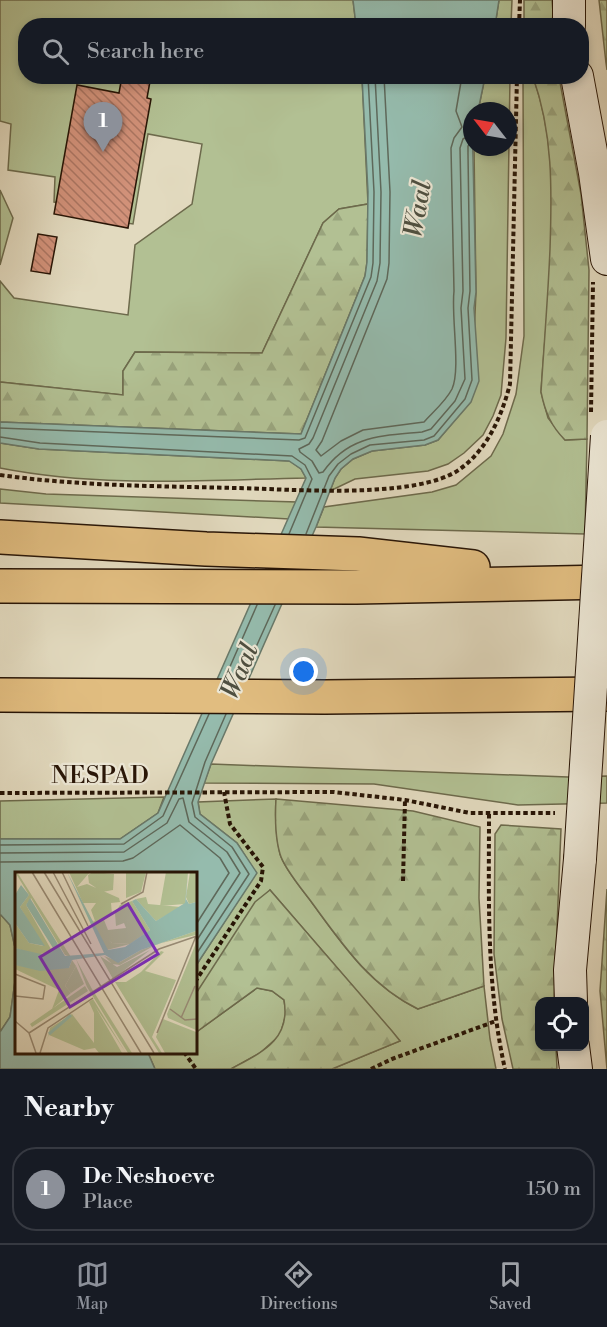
<!DOCTYPE html>
<html lang="en">
<head>
<meta charset="utf-8">
<style>
  :root { --surface:#171b24; --page:#20242c; --text:#f1f3f6; --muted:#9ea1a6; --line:#363941; --accent:#8c9099 }
  body { margin:0; font-family:"Libre Bodoni",serif; background:var(--page); color:var(--text) }
  .controls { position:absolute; right:18px; bottom:18px; display:grid; overflow:hidden; border-radius:12px; box-shadow:0 3px 9px #0003 }
  .controls button { width:54px; height:54px; display:grid; place-items:center; padding:0; border:0; border-bottom:2px solid var(--line); background:var(--surface); color:var(--text); font:30px sans-serif }
  .compass { position:absolute; left:463px; top:102px; width:54px; height:54px; border-radius:50%; background:var(--surface); box-shadow:0 3px 9px #0003; rotate:301deg }
  .you { position:absolute; left:304px; top:672px; width:21px; height:21px; margin:-15px; border:4px solid #fff; border-radius:50%; background:#1a73e8; box-shadow:0 0 0 9px #1a73e833 }
  .badge { display:grid; place-items:center; width:39px; height:39px; border-radius:50%; background:var(--accent); color:#fff; font-size:20px; font-weight:700 }
  .pin { position:absolute; translate:-50% -50px; filter:drop-shadow(0 2px 3px #0008) }
  .pin::after { content:''; position:absolute; top:32px; width:21px; height:18px; background:inherit; clip-path:polygon(0 0,100% 0,50% 100%) }
  .list { margin:0; padding:0; list-style:none }
  h2 { display:flex; justify-content:space-between; align-items:center; height:78px; margin:0; padding:0 24px; font-size:26px }
  h2 small { font-size:20px; font-weight:400; color:var(--muted) }
  .list li { display:grid; grid-template-columns:39px 1fr auto; gap:18px; align-items:center; box-sizing:border-box; height:84px; margin:0 12px 12px; padding:0 12px; border:2px solid var(--line); border-radius:24px }
  .list b { display:block; font-size:22px; white-space:nowrap }
  .list p { margin:0; font-size:20px; white-space:nowrap; color:var(--muted) }
  .list em { font-size:20px; font-style:normal; color:var(--muted) }
  .icon { flex:none; width:33px; height:33px; fill:none; stroke:currentColor; stroke-width:2; stroke-linecap:round; stroke-linejoin:round }
  .map { position:relative; flex:none; width:607px; height:1069px; overflow:hidden }
  .search { position:absolute; background:var(--surface); box-shadow:0 3px 9px #0003; left:18px; right:18px; top:18px; height:66px; display:flex; align-items:center; gap:15px; box-sizing:border-box; padding:0 21px; border-radius:24px; color:var(--muted); font-size:22px }
  .sheet { height:174px; background:var(--surface) }
  nav { display:flex; justify-content:space-around; align-items:center; box-sizing:border-box; height:84px; border-top:2px solid var(--line); background:var(--surface); font-size:16px; color:var(--muted) }
  nav a { display:grid; justify-items:center; gap:3px }
  nav .on { color:var(--accent) }
  .map>svg:first-child { display:block }
  .grass { fill:#b2c093; stroke:#6d6a4c; stroke-width:1.5 }
  .forest { fill:url(#forest-firs); stroke:#6d6a4c; stroke-width:1.5 }
  .water { fill:#95bbad; stroke:#69796a; stroke-width:1.5 }
  .lines { fill:none; stroke-linecap:round; stroke-linejoin:round }
  .shore { stroke:#5e685a; stroke-width:1.5 }
  .building { fill:url(#building-back-hatch); stroke:#281506; stroke-width:1.5 }
  .secondary-casing { stroke:#281506; stroke-width:34 }
  .highway-casing { stroke:#281506; stroke-width:36 }
  .path { stroke:#281506; stroke-width:4; stroke-dasharray:4.5 3; stroke-linecap:butt }
  .secondary { stroke:#ece7d5; stroke-width:32 }
  .highway { stroke:#e1bd80; stroke-width:33 }
  .secondary-bridge-casing { stroke:#281506; stroke-width:34; stroke-linecap:butt }
  .secondary-bridge { stroke:#ece7d5; stroke-width:32 }
  .labels { text-anchor:middle; stroke-width:4.5; stroke-linejoin:round; paint-order:stroke }
  .street-label { font-size:24px; fill:#281506; stroke:#ece7d5 }
  .water-label { font-size:26px; font-style:italic; fill:#4e4f40; stroke:#ece7d5 }
  .inset-river { fill:none; stroke:#95bbad; stroke-width:3 }
  .inset-road { fill:none; stroke:#988b75; stroke-width:1.5 }
  .view { fill:#7b2cbf; fill-opacity:0.15; stroke:#7b2cbf; stroke-width:3 }
  .inset-edge { fill:none; stroke:#281506; stroke-width:3 }
</style>
</head>
<body>
<div class="map">
<svg width="607" height="1069" viewBox="0 0 607 1069">
  <defs>
    <pattern id="forest-firs" width="22" height="20" patternUnits="userSpaceOnUse" patternTransform="scale(1.5)"><rect width="22" height="20" fill="#b2c093"/><path d="M5 1l3.5 6h-7zM16 11l3.5 6h-7z" fill="#99a47d"/></pattern>
    <pattern id="building-back-hatch" width="6" height="6" patternUnits="userSpaceOnUse" patternTransform="scale(1.5)"><rect width="6" height="6" fill="#d19179"/><path d="M-1 5l2 2M0 0l6 6M5-1l2 2" fill="none" stroke="#aa7561"/></pattern>
  </defs>
  <rect width="100%" height="100%" fill="#e2dabf"/>
  <filter id="stains"><feTurbulence type="fractalNoise" baseFrequency=".00333" numOctaves="4"/><feColorMatrix values="0 0 0 0 .2 0 0 0 0 .09 0 0 0 0 .02 0 0 0 .5 -.17"/></filter>
  <radialGradient id="worn" r=".72"><stop offset=".6" stop-color="#630" stop-opacity="0"/><stop offset="1" stop-color="#630" stop-opacity=".3"/></radialGradient>
  <g class="grass">
    <path d="M0 0H353L356 25 26 26V76L362 77 368 204 339 209 323 223 262 353 135 352 123 371V395L0 382V281L14 298 128 315 135 245 192 204 202 144 148 134 133 224 79 216 80 206 54 202 55 177 8 170 11 124 0 121Z"/>
    <path d="M499 0H512L511 25 495 26Z"/>
    <path d="M485 77H510L506 338 501 395 493 416 483 435 464 453 448 464 428 471 355 479 330 491 335 478 341 469 353 459 372 451 425 445 438 440 471 401 476 292 474 147H508V111H478Z"/>
    <path d="M523 77H533C567 170 547 293 541 392L548 418 565 440 587 439 585 534 316 527 324 507 432 492 456 485 491 456 503 434 516 394 524 336Z"/>
    <path d="M0 190 13 218 0 265Z"/>
    <path d="M0 443 39 449 290 461 301 469 306 478C203 480 102 488 0 468Z"/>
    <path d="M0 489 46 494 297 502 289 519 0 503Z"/>
    <path d="M211 764 568 777 607 776V803L518 805 374 784 204 783Z"/>
    <path d="M164 797 158 813 120 839H0V801Z"/>
    <path d="M276 799C275 816 276 837 280 854 284 868 301 888 310 900 341 943 369 985 418 1009L484 986 490 1039 496 1069H332L400 1041 270 890 195 995V967L256 873 237 843 200 814 198 802Z"/>
    <path d="M0 914 10 925 16 952V974L10 1017 0 1032Z"/>
    <path d="M257 988 272 991 284 1000 286 1014 280 1035 260 1053 231 1069H155L148 1053 195 1052V1033Z"/>
  </g>
  <g class="forest">
    <path d="M524 0H552L554 25 524 26Z"/>
    <path d="M599 0H607V70L606 63Z"/>
    <path d="M533 77H559L581 194 589 270 587 439 565 440C551 426 545 412 541 392 544 345 548 297 550 249 552 190 553 133 533 77Z"/>
    <path d="M368 204 367 262 365 276 301 434 0 422V382L123 395V371L135 352 262 353 323 223 339 209Z"/>
    <path d="M276 799 413 811 480 827 479 898 484 986 418 1009C369 985 341 942 310 900 301 888 284 868 280 854 275 837 275 816 276 799Z"/>
    <path d="M501 825 561 829 554 1001 540 1002V1046L556 1047 557 1069H513L502 1019 494 954 495 834Z"/>
    <path d="M607 889V1069L600 991Z"/>
    <path d="M270 890 392 1031 400 1041 332 1069H231C262 1052 291 1040 284 1000L272 991 257 988 195 1033V995L255 902Z"/>
  </g>
  <g class="water">
    <path d="M353 0H499L495 26 356 25Z"/>
    <path d="M362 77H485L478 111H472L476 292 474 308 479 381 471 402 438 440 425 445 372 451 353 459 341 469 335 478 316 527 211 764 198 802 200 814 237 843 257 873 195 967V874H16V952L10 925 0 914V839H120L158 813 306 478 301 469 289 461 39 449 0 443V422L301 434 365 276 367 262 368 192Z"/>
    <path d="M16 974V1052L148 1053 155 1069H0V1032L10 1017Z"/>
  </g>
  <g class="lines">
    <g class="shore">
      <path d="M375 76 381 192 380 263 377 281 313 438 309 444 299 449 300 452 312 461 319 473 323 472C349 435 381 436 422 432L431 429 455 401 465 379 461 308 463 291 460 148 463 139 472 134"/>
      <path d="M384 76 390 192 389 263 387 279 322 441 316 450 321 456 341 441 363 430 424 422C433 412 446 401 452 389 461 369 451 317 454 291L451 148 454 138 462 127 456 111 462 76"/>
      <path d="M0 428 299 440 305 438 371 277 373 263 374 192 368 76"/>
      <path d="M0 437 40 443 292 456 305 465 312 479 289 534"/>
      <path d="M306 534 329 476 338 464 351 454 370 445 424 440 434 436 465 399 472 380 468 308 470 291 468 154V146L472 142"/>
      <path d="M225 678 257 605"/>
      <path d="M242 678 275 605"/>
      <path d="M0 845 124 844 163 816 209 714"/>
      <path d="M0 853 124 852 167 823 179 799 183 798 189 822 227 852 240 873 195 943"/>
      <path d="M0 862 123 861 133 858 180 825 220 858 229 873 195 926"/>
      <path d="M195 956 249 874 232 847 195 817 192 803 205 762 226 714"/>
    </g>
  </g>
  <g class="building">
    <path d="M122 76H151L147 98 151 99 128 228 54 214 77 85 119 93Z"/>
    <path d="M38 234 57 237 50 274 31 271Z"/>
  </g>
  <g class="lines">
    <g class="secondary-casing">
      <g id="secondary">
        <path d="M569 0V26"/>
        <path d="M577 76 595 173 607 259"/>
        <path d="M571 1002 570 970 580 859"/>
        <path d="M573 1046 576 1069"/>
      </g>
    </g>
    <g class="highway-casing">
      <g id="highway">
        <path d="M0 537 206 549 358 554 473 567"/>
        <path d="M0 586 356 587 607 582"/>
        <path d="M0 695 325 697 607 694"/>
      </g>
    </g>
    <g class="path">
      <path d="M519 26 520 0"/>
      <path d="M591 412 593 282"/>
      <path d="M0 475C78 486 157 486 236 488 291 489 417 500 460 469 488 449 502 415 510 384L517 76"/>
      <path d="M0 793 334 792 405 800 470 813H555"/>
      <path d="M489 814C489 899 486 985 505 1069"/>
      <path d="M403 881 405 800"/>
      <path d="M195 982 261 881 263 867 230 824 224 792"/>
      <path d="M184 1052 196 1069"/>
      <path d="M371 1069 392 1059 496 1021"/>
    </g>
    <use href="#secondary" class="secondary"/>
    <use href="#highway" class="highway"/>
    <g class="secondary-bridge-casing">
      <path id="secondary-bridge" d="M580 859 607 436"/>
    </g>
    <use href="#secondary-bridge" class="secondary-bridge"/>
  </g>
  <g class="labels">
    <g class="street-label">
      <text x="100" y="783">NESPAD</text>
    </g>
    <g class="water-label">
      <text transform="translate(417 209) rotate(-80)" y="9">Waal</text>
      <text transform="translate(239 671) rotate(-67)" y="9">Waal</text>
    </g>
  </g>
  <g transform="translate(15 872)">
    <rect width="182" height="182" fill="#e2dabf"/>
    <path d="M0 0H2L56 85 50 83 16 26 11 33 37 79 22 83 0 76V51L14 71 28 74 5 35 14 23ZM54 0H75L62 15 72 12 104 26 105 30 96 31 97 42 89 48 93 58 111 56 109 51 101 54 100 41 105 33 117 29 135 58 115 72 97 71 77 50 80 49 76 38 81 31H68ZM78 0 99 2 98 18 87 20 74 11 73 3ZM111 0H131L126 20 111 26ZM151 0H173L170 32 145 34ZM175 0H181V30L174 32 171 25ZM181 59V63L142 72 105 93 97 92 89 84 105 90 126 78ZM135 78 98 107 85 84 102 95ZM146 79 149 80 130 99 161 108 137 165 147 181H144L100 110H111L126 100ZM61 87 77 117 117 181H113L72 115ZM57 88 61 94 50 114 56 121 37 137 44 118 0 97V93L54 96ZM78 127 111 181 80 134 107 181H84L80 176 69 178 34 163 35 159 32 168 35 156 57 142 79 171V141L74 130ZM148 147 181 160V181H150L141 165Z" fill="#b2c093"/>
    <path d="M131 25 133 32 166 35 141 49 121 27ZM81 50 97 71 115 72 92 78 78 52ZM61 94 69 112 56 121 50 114ZM37 97 53 98 47 117 32 106 45 105ZM70 114 73 119 17 155 15 152Z" fill="#b2c093"/>
    <path d="M181 71V158L153 146 152 142Z" fill="#b2c093"/>
    <path d="M52 0 93 78 110 75 135 58 117 29 121 27 141 49 170 31 173 0 171 27 174 32 181 30V59L126 78 103 91 90 83 57 88 54 96 25 99 0 93V76L30 83 38 76 11 33 15 26 50 84 89 81ZM6 13 14 23 5 35 30 74 14 71 0 51V23Z" fill="#95bbad"/>
    <path class="inset-river" d="M34 162 56 143"/>
    <path class="inset-road" d="M17 0 126 181M29 0 139 181M38 0 76 72M47 0 73 54M106 32 128 20 132 0M0 102 30 114 28 127 0 124M155 137 170 148 182 147M166 146 180 114M0 149 14 161 21 181M14 161 144 77 182 64M142 161 181 64M25 181 33 156 78 126"/>
    <path class="view" d="M113 32 143 82 55 135 25 85Z"/>
    <rect width="182" height="182" class="inset-edge"/>
  </g>
  <rect width="100%" height="100%" filter="url(#stains)"/>
  <rect width="100%" height="100%" fill="url(#worn)"/>
</svg>
<div class="controls">
<button><svg class="icon" aria-label="locate" viewBox="0 0 24 24"><circle cx="12" cy="12" r="6"/><path d="M12 2v4M12 18v4M2 12h4M18 12h4"/></svg></button>
</div>
<svg class="compass" viewBox="-18 -18 36 36"><path d="M0-13l5 13h-10z" fill="#e53935"/><path d="M0 13l5-13h-10z" fill="#9ea1a6"/></svg>
<div class="you"></div>
<div class="pin badge" style="left:103px;top:152px">1</div>
<div class="search"><svg class="icon" aria-label="search" viewBox="0 0 24 24"><circle cx="10" cy="10" r="6"/><path d="M15 15l6 6"/></svg>Search here</div>
</div>
<section class="sheet">
<h2>Nearby<small></small></h2>
<ul class="list">
<li><span class="badge">1</span><div><b>De Neshoeve</b><p>Place</p></div><em>150 m</em></li>
</ul>
</section>
<nav>
<a class="on"><svg class="icon" aria-label="map" viewBox="0 0 24 24"><path d="M3 6l6-2 6 2 6-2v14l-6 2-6-2-6 2zM9 4v14M15 6v14"/></svg>Map</a>
<a><svg class="icon" aria-label="directions" viewBox="0 0 24 24"><path d="M12 3l9 9-9 9-9-9zM9 14v-3h6M13 9l2 2-2 2"/></svg>Directions</a>
<a><svg class="icon" aria-label="saved" viewBox="0 0 24 24"><path d="M7 4h10v16l-5-4-5 4z"/></svg>Saved</a>
</nav>
</body>
</html>
